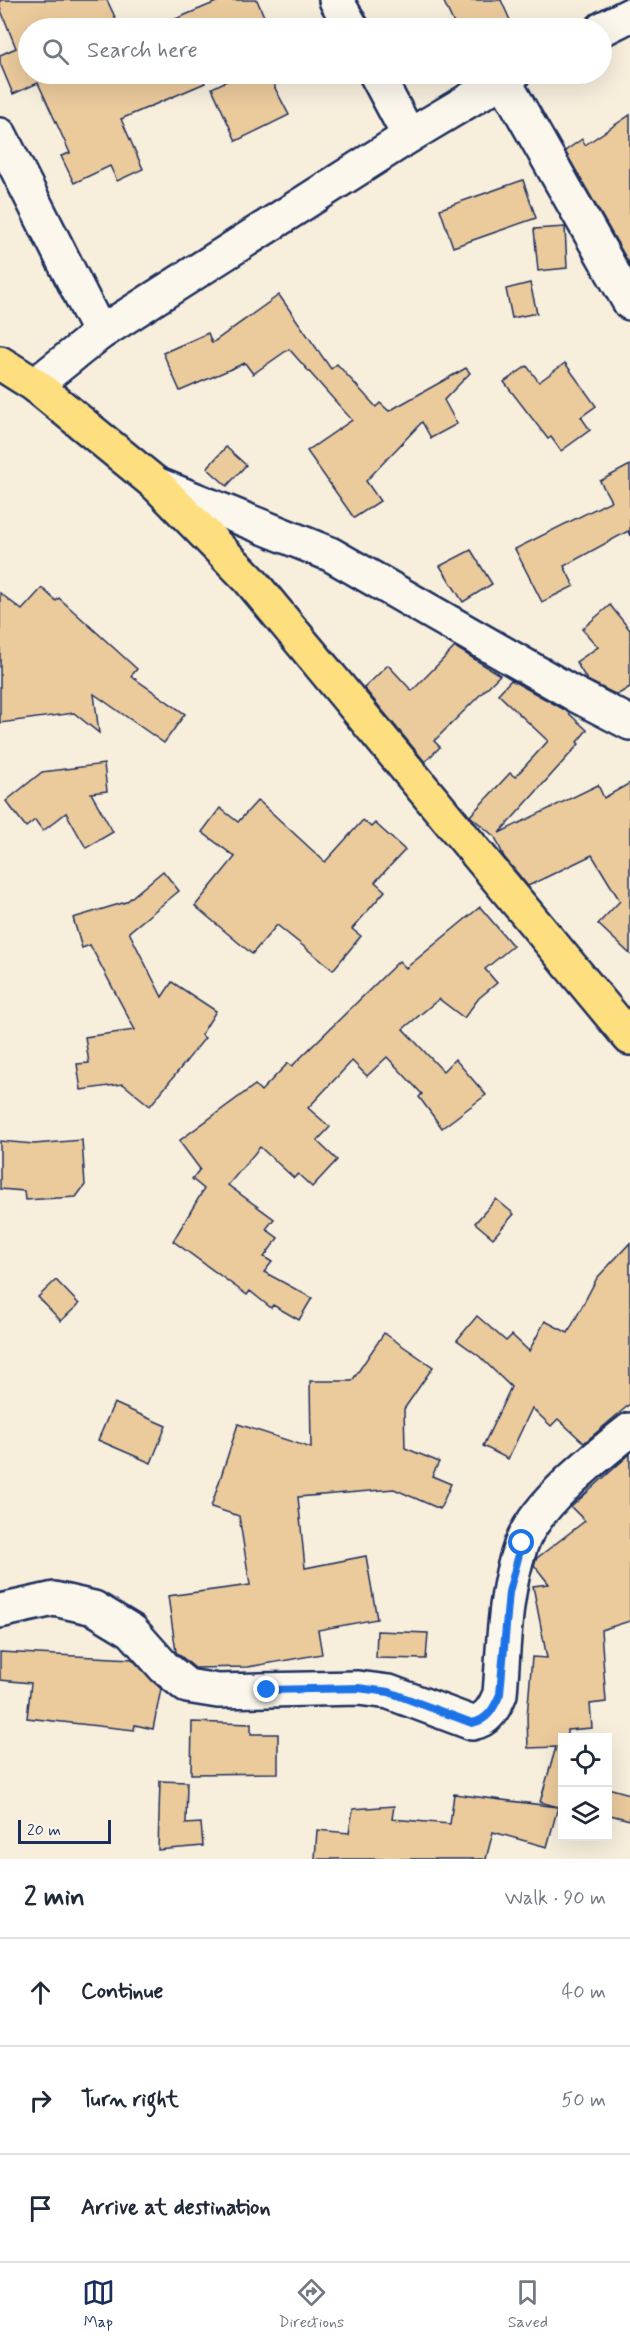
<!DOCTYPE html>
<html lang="en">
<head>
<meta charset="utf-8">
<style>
  :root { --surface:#fff; --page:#f6f6f7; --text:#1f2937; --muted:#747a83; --line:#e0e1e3; --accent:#1b2f5e }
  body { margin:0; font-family:Mynerve,sans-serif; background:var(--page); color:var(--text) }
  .controls { position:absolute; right:18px; bottom:18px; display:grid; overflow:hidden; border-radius:0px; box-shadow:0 6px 24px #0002 }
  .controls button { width:54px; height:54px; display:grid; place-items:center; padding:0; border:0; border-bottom:2px solid var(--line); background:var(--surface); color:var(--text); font:30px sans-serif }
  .scale { position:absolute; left:18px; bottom:15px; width:93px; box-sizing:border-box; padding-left:6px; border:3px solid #1b2f5e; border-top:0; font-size:16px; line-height:21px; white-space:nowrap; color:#1b2f5e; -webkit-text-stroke:4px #fbf7ec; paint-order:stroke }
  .stop { position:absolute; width:18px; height:18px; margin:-14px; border:4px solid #1a73e8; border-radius:50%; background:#fff }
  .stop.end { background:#1a73e8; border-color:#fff; box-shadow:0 2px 6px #0008 }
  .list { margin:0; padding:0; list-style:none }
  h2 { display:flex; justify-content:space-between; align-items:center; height:78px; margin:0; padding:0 24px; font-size:26px }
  h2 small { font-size:20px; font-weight:400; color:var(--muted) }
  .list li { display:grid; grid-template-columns:39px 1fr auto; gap:18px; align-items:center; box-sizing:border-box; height:108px; padding:0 24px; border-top:2px solid var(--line) }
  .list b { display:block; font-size:22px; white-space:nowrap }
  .list em { font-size:20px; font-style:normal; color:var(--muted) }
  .icon { flex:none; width:33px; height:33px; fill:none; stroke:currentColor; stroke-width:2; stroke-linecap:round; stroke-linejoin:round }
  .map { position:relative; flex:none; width:630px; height:1859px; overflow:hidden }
  .search { position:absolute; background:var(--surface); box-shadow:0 6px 24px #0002; left:18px; right:18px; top:18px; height:66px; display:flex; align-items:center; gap:15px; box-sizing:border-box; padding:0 21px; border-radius:33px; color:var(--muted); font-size:22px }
  .sheet { height:402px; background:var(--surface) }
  nav { display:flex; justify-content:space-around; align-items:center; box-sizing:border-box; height:84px; border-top:2px solid var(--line); background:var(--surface); font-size:16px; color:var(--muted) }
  nav a { display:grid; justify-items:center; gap:3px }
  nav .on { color:var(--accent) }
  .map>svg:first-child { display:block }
  .building { fill:#ebca9c; stroke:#1b2f5e; stroke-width:1.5 }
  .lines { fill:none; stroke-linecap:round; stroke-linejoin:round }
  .minor-casing { stroke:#1b2f5e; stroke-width:38 }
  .major-casing { stroke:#1b2f5e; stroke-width:38 }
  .minor { stroke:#fbf7ec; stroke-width:33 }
  .major { stroke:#fedf80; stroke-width:33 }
  .route { stroke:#1a73e8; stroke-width:8 }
</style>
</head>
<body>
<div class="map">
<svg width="630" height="1859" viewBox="0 0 630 1859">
  <rect width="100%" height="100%" fill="#f8eedc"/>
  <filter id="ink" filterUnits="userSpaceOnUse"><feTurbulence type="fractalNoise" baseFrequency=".0167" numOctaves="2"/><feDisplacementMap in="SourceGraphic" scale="12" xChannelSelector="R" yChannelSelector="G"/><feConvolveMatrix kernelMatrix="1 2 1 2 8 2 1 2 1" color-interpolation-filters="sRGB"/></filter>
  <g filter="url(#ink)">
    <g class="building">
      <path d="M0 0H107L120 28H28V74H201L205 83 121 119 143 169 117 181 110 166 74 183 61 156 70 153 38 83 13 94 0 63V55L16 48 0 8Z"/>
      <path d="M221 0H257L269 28H154Z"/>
      <path d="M443 0H501L510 20 491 28H456Z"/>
      <path d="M241 74H275L279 81 275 83V88L289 115 236 141 212 88Z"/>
      <path d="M630 115V265L565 151 582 139 585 145Z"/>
      <path d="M523 180 536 218 453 247 440 209Z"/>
      <path d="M565 227 567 268 538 271 534 229Z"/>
      <path d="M530 283 537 313 512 318 506 289Z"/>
      <path d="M279 295 331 369 337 364 376 407 380 403 389 411 466 368 470 373 444 400 457 424 431 438 422 422 366 481 380 501 354 518 307 451 352 420 289 349 253 374 245 363 180 391 163 353 208 333 212 343Z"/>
      <path d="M565 363 596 406 581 417 590 430 561 451 551 437 548 439 504 382 527 366 539 382Z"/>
      <path d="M226 447 246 465 227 486 207 468Z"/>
      <path d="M630 465V536L628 531 564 566 574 586 542 602 515 549 611 501 600 481Z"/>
      <path d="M471 550 492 584 463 602 440 566Z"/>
      <path d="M42 588 56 601 59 598 137 669 131 676 185 714 164 743 94 694 99 733 74 713 0 723V593L22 610Z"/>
      <path d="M610 605 630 630V687L617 695 587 680 576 662 598 647 582 629Z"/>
      <path d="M455 647 500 675 434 741 440 747 425 762 364 688 388 665 412 691Z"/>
      <path d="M511 680 565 710 587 730 577 742 579 744 499 833 598 785 604 798 630 783V954L598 924 620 901 592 855 528 886 504 857 495 837 470 816 510 773 515 777 548 741 498 694Z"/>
      <path d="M104 764 107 791 91 793 113 832 86 848 66 813 43 831 35 820 26 827 6 801 42 772Z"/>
      <path d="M258 800 325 862 363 820 371 827 375 823 405 850 375 882 385 891 352 929 361 936 333 970 277 925 252 954 195 906 235 857 202 832 220 808 238 822Z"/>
      <path d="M163 871 179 891 129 932 162 997 172 982 216 1011 201 1035 205 1038 150 1106 123 1084 81 1090 77 1064 89 1063 85 1037 135 1030 90 945 82 948 73 918 126 902Z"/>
      <path d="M480 907 513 946 485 969 497 983 479 998 464 1018 439 999 403 1029 443 1071 455 1059 486 1095 442 1128 419 1097 422 1094 387 1057 367 1076 352 1061 308 1108 330 1127 317 1141 337 1160 312 1187 298 1174 294 1178 260 1147 228 1185 274 1219 266 1229 278 1238 264 1257 272 1262 264 1272 312 1298 299 1320 273 1305 271 1308 250 1291 247 1295 173 1241 204 1189 192 1179 200 1169 179 1141 255 1085 261 1091 288 1063 292 1066 399 961 406 968Z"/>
      <path d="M82 1140 85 1185 76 1197 25 1200 24 1191 0 1189V1141L34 1144Z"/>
      <path d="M496 1199 514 1214 493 1238 475 1223Z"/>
      <path d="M630 1243V1404L584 1443 558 1419 551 1426 532 1408 508 1459 483 1446 511 1387 479 1356 457 1340 477 1316 506 1341 512 1335 529 1351 545 1321 568 1333 597 1278Z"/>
      <path d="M56 1280 79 1304 61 1321 38 1297Z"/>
      <path d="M384 1333 433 1367 404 1409 405 1448 439 1462 432 1476 451 1484 440 1509 394 1489 298 1497 305 1568 366 1556 377 1619 318 1630 322 1654 248 1667 195 1668 176 1652 168 1596 250 1585 239 1516 211 1507 238 1424 311 1448 310 1381H352Z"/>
      <path d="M114 1403 166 1426 151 1463 98 1440Z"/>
      <path d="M630 1454V1621L601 1630 606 1702 590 1704 592 1728 567 1730V1737H562V1808L540 1802 556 1747 528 1748 527 1717 532 1657 547 1658 533 1586 549 1584 534 1565 537 1558 585 1521 571 1507Z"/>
      <path d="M377 1631 428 1633 426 1659 376 1658Z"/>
      <path d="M0 1652 132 1659 161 1689 153 1729 135 1725 134 1730 27 1718 31 1683 0 1680Z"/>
      <path d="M192 1722 251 1724V1734H278V1773L191 1774Z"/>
      <path d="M160 1781 187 1782 186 1824 201 1823 203 1846 158 1850Z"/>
      <path d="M608 1788 630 1794V1820L610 1815 608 1820Z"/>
      <path d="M454 1794 558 1807 547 1847 493 1832 486 1859H315L317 1830 349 1833 353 1809 394 1806 392 1819 450 1824Z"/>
    </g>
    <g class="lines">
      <g class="minor-casing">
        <g id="minor">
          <path d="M336 0 352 28"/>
          <path d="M602 29 630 15"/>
          <path d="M376 74 409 136"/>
          <path d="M503 79 630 303"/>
          <path d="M0 135 100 333"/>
          <path d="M35 385 100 333 409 136 513 74"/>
          <path d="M156 484 330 554 576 695 630 723"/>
          <path d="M0 1611 54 1599 94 1608 132 1631 164 1667 187 1686 218 1691 358 1688 389 1692 472 1723C488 1720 494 1708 500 1694 504 1644 504 1592 521 1545 535 1505 597 1456 630 1430"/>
        </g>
      </g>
      <g class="major-casing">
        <path id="major" d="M0 363 35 385 156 484 249 579 630 1038"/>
      </g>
      <use href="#minor" class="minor"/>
      <use href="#major" class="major"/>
    </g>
  </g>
  <g class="lines" filter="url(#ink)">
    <path class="route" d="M267 1690 358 1688 389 1692 472 1723C488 1720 494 1708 500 1694L509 1592 522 1543"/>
  </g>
</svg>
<div class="controls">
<button><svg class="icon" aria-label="locate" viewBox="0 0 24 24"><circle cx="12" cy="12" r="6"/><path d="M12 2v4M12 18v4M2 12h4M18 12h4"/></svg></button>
<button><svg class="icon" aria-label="layers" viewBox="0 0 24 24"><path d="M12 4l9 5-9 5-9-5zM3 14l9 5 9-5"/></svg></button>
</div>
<div class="scale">20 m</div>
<div class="stop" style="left:522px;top:1543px"></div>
<div class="stop end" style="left:267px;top:1690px"></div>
<div class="search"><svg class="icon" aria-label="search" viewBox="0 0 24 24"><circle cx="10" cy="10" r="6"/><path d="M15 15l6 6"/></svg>Search here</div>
</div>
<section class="sheet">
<h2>2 min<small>Walk · 90 m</small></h2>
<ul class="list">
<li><svg class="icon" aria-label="ahead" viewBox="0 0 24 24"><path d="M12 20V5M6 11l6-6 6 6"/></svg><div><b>Continue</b></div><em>40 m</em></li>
<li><svg class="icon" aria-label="right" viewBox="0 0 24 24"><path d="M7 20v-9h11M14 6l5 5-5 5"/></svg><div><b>Turn right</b></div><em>50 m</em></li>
<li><svg class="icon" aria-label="arrive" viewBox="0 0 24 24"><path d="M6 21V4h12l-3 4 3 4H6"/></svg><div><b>Arrive at destination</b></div></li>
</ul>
</section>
<nav>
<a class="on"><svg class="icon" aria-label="map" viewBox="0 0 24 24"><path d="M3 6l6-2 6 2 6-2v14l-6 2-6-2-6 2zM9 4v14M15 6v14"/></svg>Map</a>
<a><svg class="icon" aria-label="directions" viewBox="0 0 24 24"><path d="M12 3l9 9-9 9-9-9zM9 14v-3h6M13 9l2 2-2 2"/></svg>Directions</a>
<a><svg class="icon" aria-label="saved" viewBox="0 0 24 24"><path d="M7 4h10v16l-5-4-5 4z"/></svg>Saved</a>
</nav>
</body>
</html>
